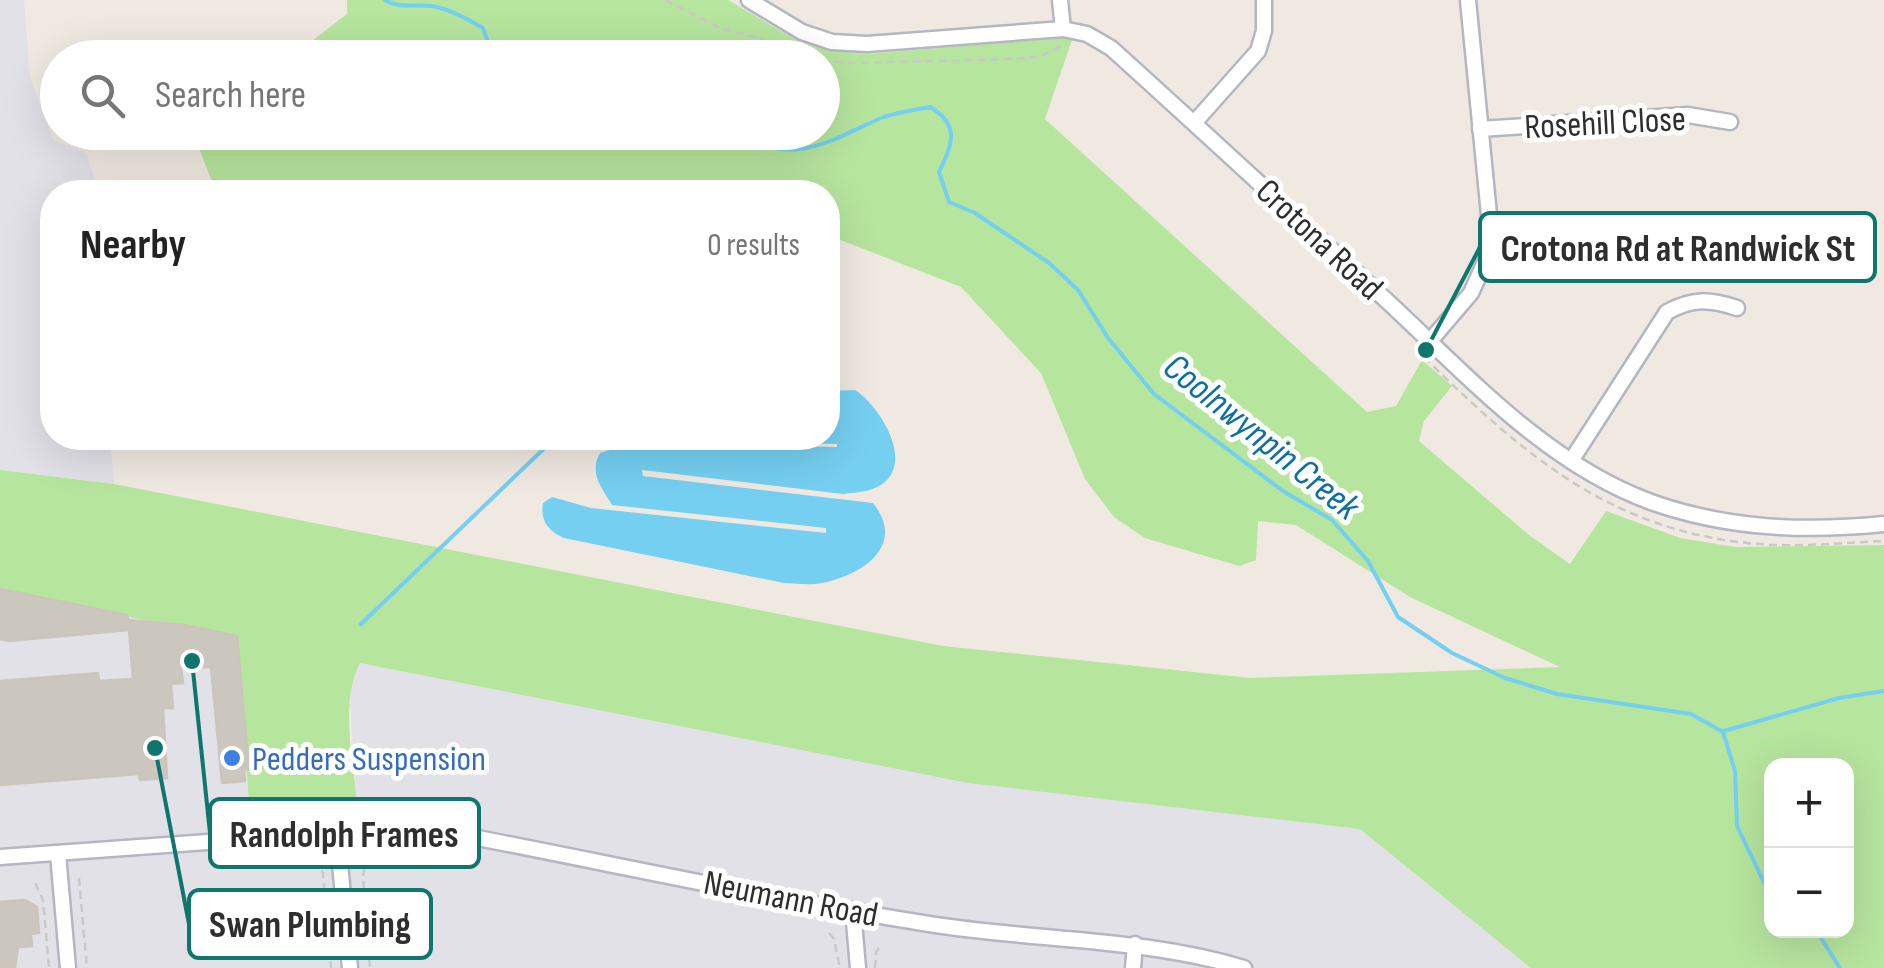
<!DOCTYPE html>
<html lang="en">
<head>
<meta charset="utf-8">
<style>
  :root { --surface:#fff; --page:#f2f2f2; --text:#222; --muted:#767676; --line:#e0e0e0 }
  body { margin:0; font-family:"Sofia Sans Condensed",sans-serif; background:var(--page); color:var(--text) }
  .controls { position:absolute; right:30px; bottom:30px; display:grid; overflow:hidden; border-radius:20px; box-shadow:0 10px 40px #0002 }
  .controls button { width:90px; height:90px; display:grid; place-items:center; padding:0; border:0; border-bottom:2px solid var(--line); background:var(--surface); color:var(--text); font:50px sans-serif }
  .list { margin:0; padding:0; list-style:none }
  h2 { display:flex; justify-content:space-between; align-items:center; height:130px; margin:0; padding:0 40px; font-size:42px }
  h2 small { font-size:32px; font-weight:400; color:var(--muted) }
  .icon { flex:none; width:55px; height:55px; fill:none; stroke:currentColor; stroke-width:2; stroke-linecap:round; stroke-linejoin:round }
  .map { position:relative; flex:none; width:1884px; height:968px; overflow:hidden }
  .search { position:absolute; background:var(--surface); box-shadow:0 10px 40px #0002; left:40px; top:40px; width:800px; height:110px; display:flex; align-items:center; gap:25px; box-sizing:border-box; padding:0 35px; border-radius:55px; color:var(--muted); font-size:38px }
  .panel { position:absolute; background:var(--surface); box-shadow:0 10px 40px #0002; left:40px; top:180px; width:800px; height:270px; border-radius:40px }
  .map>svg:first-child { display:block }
  .industrial { fill:#e3e1e8 }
  .green { fill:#b6e59e; fill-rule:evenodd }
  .water { fill:#75cff0 }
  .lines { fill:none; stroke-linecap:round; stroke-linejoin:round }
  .stream { stroke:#75cff0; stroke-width:4 }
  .building { fill:#cbc7bf; stroke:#cbc5ba; stroke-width:2.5 }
  .street-casing { stroke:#b4b7c1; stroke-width:19 }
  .path { stroke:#c9c9c9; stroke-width:2.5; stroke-dasharray:8 5; stroke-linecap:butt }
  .street { stroke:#fff; stroke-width:14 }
  .shop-dot { fill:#3f7fe0; stroke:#fff; stroke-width:4 }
  .labels { text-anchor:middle; stroke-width:10; stroke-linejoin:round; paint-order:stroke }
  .street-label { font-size:35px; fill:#2e2e2e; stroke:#fff }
  .shop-label { font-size:35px; fill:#366cbe; stroke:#fff; text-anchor:start }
  .water-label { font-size:38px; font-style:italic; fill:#0d6fa3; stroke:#fff }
  .leader { fill:none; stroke:#0f766e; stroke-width:4 }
  .callout-dot { fill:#0f766e; stroke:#fff; stroke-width:4 }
  .callout { fill:#fff; stroke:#0f766e; stroke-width:4 }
  .callout-label { font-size:38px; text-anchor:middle; font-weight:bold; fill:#2e2e2e }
</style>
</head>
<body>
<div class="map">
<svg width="1884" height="968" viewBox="0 0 1884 968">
  <rect width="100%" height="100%" fill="#efe9e1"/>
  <g class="industrial">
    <path d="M0 0H24L30 77 53 140 86 153 99 192H52V438H110L114 484 0 470Z"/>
    <path d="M0 589 237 640 250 815 357 806 350 703 351 682 360 663 968 783 1360 829 1531 968H0Z"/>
  </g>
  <path class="green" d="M347 0H728L798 41 832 51 868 54 1061 38 1072 40 1045 119 1367 412 1396 406 1422 360 1452 386 1424 421 1419 441 1529 535 1570 564 1606 511 1680 538 1735 547 1884 545V968H1531L1360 829 968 783 360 663C339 704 354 761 357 806L250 815 237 640 0 589V470L114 484 943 646 1251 678 1560 667 1410 597 1296 525 1258 521 1256 560 1239 566 1145 538 1114 517 1085 479 1041 373 961 287 828 235V192H216L200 151 201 132H822V58L291 57 347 14ZM1772 766H1846V930H1772Z"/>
  <path class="water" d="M855 390C877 404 910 453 888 479 876 492 859 492 843 494L642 470 643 476 873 503C909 548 857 578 816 584 806 585 794 583 784 583L564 538C548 531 540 521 543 503L552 497 591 508 826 533V528L612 505C601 487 589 473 600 453L633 443 837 447V444L591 438H828V391Z"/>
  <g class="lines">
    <g class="stream">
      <path d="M385 0C400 9 414 4 432 6 450 9 467 19 483 28L489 45 485 58"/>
      <path d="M753 132C787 174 849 130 884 117 899 112 915 110 930 107 961 125 952 145 939 172L949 202 975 213 1049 263 1078 290 1108 338 1154 394 1283 491 1332 520 1368 561 1398 617 1452 653 1505 678 1557 694 1691 714 1723 732 1735 771 1737 826 1772 899"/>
      <path d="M361 624 555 438"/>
      <path d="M1724 731 1839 698 1884 691"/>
      <path d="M1816 930 1840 968"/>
    </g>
  </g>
  <g class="building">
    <path d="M0 589 127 615 128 620 185 625 237 636 249 769H244L245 781 222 783 211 667 181 668 183 683 171 684 173 708H163L167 778 140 780 139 774 0 785V681L98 673 99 681 133 679 129 630 9 641 0 639Z"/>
    <path d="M25 900 37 907 39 933 31 934 32 946 18 947 15 968H0V902Z"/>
  </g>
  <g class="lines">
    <g class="street-casing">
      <g id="street">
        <path d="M749 0 802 32 832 42 867 44 1063 29 1087 34 1111 48C1203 131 1295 216 1386 300 1466 374 1546 464 1651 502 1727 529 1805 532 1884 524"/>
        <path d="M1060 0 1063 29"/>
        <path d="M1194 123 1258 51 1264 31V0"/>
        <path d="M1480 129 1688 115 1730 122"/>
        <path d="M1430 341 1471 293 1485 262 1490 225 1468 0"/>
        <path d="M1571 461 1667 312C1693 298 1709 299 1737 308"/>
        <path d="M337 833 350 968"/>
        <path d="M58 854 68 968"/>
        <path d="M0 857 375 830H436C600 861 764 898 929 924 1034 941 1141 937 1244 968"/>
        <path d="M853 910 858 968"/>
        <path d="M1133 968 1135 944"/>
      </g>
    </g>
    <g class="path">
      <path d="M665 0 722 29 756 37 808 58"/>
      <path d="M822 61 850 63 1016 59 1041 56 1063 45"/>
      <path d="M1424 357C1520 451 1606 528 1747 543 1792 548 1839 543 1884 541"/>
      <path d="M366 855 363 877 370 968"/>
      <path d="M314 860 323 873 331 968"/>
      <path d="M79 878 87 968"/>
      <path d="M35 883 43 900 49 968"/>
      <path d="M829 933 834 939 840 968"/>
      <path d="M875 968 876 952 882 944"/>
    </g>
    <use href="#street" class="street"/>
  </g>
  <circle class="shop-dot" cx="232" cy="758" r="10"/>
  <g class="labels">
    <g class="street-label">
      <text transform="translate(1605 122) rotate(-3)" y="12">Rosehill Close</text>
      <text transform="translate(1320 239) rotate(43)" y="12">Crotona Road</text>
      <text transform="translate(791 898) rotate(11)" y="12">Neumann Road</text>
    </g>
    <g class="shop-label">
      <text x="252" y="770">Pedders Suspension</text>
    </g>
    <g class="water-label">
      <text transform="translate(1262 436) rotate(39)" y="13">Coolnwynpin Creek</text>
    </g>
  </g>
  <path class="leader" d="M1426 350L1480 247M192 661L210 833M155 748L189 924"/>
  <g class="callout-dot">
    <circle cx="1426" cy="350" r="10"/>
    <circle cx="192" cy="661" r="10"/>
    <circle cx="155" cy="748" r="10"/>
  </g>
  <g class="callout">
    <rect x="1480" y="213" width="395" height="68" rx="10"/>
    <rect x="210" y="799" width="269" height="68" rx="10"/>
    <rect x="189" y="890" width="242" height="68" rx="10"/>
  </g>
  <g class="callout-label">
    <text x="1678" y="261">Crotona Rd at Randwick St</text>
    <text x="344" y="847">Randolph Frames</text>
    <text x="310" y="937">Swan Plumbing</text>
  </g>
</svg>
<div class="controls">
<button>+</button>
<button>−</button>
</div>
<div class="search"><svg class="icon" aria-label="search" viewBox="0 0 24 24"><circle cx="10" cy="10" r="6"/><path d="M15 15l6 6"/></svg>Search here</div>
<section class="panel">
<h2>Nearby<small>0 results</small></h2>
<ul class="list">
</ul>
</section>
</div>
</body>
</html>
